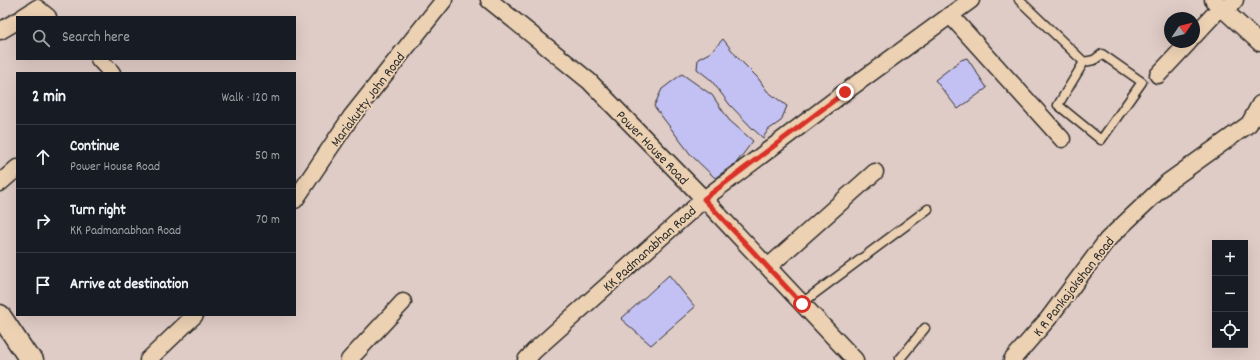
<!DOCTYPE html>
<html lang="en">
<head>
<meta charset="utf-8">
<style>
  :root { --surface:#171b24; --page:#242831; --text:#f1f3f6; --muted:#9ea1a6; --line:#363941 }
  body { margin:0; font-family:Dekko,sans-serif; background:var(--page); color:var(--text) }
  .controls { position:absolute; right:12px; bottom:12px; display:grid; overflow:hidden; border-radius:0px; box-shadow:0 4px 16px #0002 }
  .controls button { width:36px; height:36px; display:grid; place-items:center; padding:0; border:0; border-bottom:1px solid var(--line); background:var(--surface); color:var(--text); font:20px sans-serif }
  .compass { position:absolute; left:1164px; top:12px; width:36px; height:36px; border-radius:50%; background:var(--surface); box-shadow:0 4px 16px #0002; rotate:55deg }
  .stop { position:absolute; width:12px; height:12px; margin:-9px; border:3px solid #d93025; border-radius:50%; background:#fff }
  .stop.end { background:#d93025; border-color:#fff; box-shadow:0 1px 4px #0008 }
  .list { margin:0; padding:0; list-style:none }
  h2 { display:flex; justify-content:space-between; align-items:center; height:52px; margin:0; padding:0 16px; font-size:17px }
  h2 small { font-size:13px; font-weight:400; color:var(--muted) }
  .list li { display:grid; grid-template-columns:26px 1fr auto; gap:12px; align-items:center; box-sizing:border-box; height:64px; padding:0 16px; border-top:1px solid var(--line) }
  .list b { display:block; font-size:15px; white-space:nowrap }
  .list p { margin:0; font-size:13px; white-space:nowrap; color:var(--muted) }
  .list em { font-size:13px; font-style:normal; color:var(--muted) }
  .icon { flex:none; width:22px; height:22px; fill:none; stroke:currentColor; stroke-width:2; stroke-linecap:round; stroke-linejoin:round }
  .map { position:relative; flex:none; width:1260px; height:360px; overflow:hidden }
  .search { position:absolute; background:var(--surface); box-shadow:0 4px 16px #0002; left:16px; top:16px; width:280px; height:44px; display:flex; align-items:center; gap:10px; box-sizing:border-box; padding:0 14px; border-radius:0px; color:var(--muted); font-size:15px }
  .panel { position:absolute; background:var(--surface); box-shadow:0 4px 16px #0002; left:16px; top:72px; width:280px; height:244px; border-radius:0px }
  .map>svg:first-child { display:block }
  .building { fill:#c3c1f3; stroke:#2b2b2b }
  .lines { fill:none; stroke-linecap:round; stroke-linejoin:round }
  .service-casing { stroke:#2b2b2b; stroke-width:11 }
  .minor-casing { stroke:#2b2b2b; stroke-width:19 }
  .tertiary-casing { stroke:#2b2b2b; stroke-width:23 }
  .service { stroke:#ecd1b3; stroke-width:8 }
  .minor { stroke:#ecd1b3; stroke-width:16 }
  .tertiary { stroke:#ecd1b3; stroke-width:20 }
  .route { stroke:#d93025; stroke-width:5 }
  .labels { text-anchor:middle; stroke-width:3.5; stroke-linejoin:round; paint-order:stroke }
  .street-label { font-size:14px; fill:#2b2b2b; stroke:#ecd1b3 }
</style>
</head>
<body>
<div class="map">
<svg width="1260" height="360" viewBox="0 0 1260 360">
  <rect width="100%" height="100%" fill="#e0ccc6"/>
  <filter id="ink" filterUnits="userSpaceOnUse"><feTurbulence type="fractalNoise" baseFrequency=".025" numOctaves="2"/><feDisplacementMap in="SourceGraphic" scale="8" xChannelSelector="R" yChannelSelector="G"/><feConvolveMatrix kernelMatrix="1 2 1 2 8 2 1 2 1" color-interpolation-filters="sRGB"/></filter>
  <g filter="url(#ink)">
    <g class="building">
      <path d="M723 39 738 58 758 78 767 91 787 106 781 121 768 130 763 138 753 129 730 105 711 80 697 69 698 59 711 52Z"/>
      <path d="M967 58 987 88 958 109 935 80 961 60Z"/>
      <path d="M682 74 712 95 729 120 753 141 737 162 715 178 691 155 654 106 662 89Z"/>
      <path d="M669 275 695 307 651 345 621 319Z"/>
    </g>
    <g class="lines">
      <g class="service-casing">
        <g id="service">
          <path d="M1019 0 1084 62"/>
          <path d="M1102 54 1142 82 1101 140 1058 105 1084 62 1094 60Z"/>
          <path d="M802 303 928 209"/>
          <path d="M899 360 925 328"/>
        </g>
      </g>
      <g class="minor-casing">
        <g id="minor">
          <path d="M489 0 589 81 704 199 855 360"/>
          <path d="M1213 0 1260 43"/>
          <path d="M1225 11 1235 0"/>
          <path d="M950 15 1062 139"/>
          <path d="M23 17 37 8 48 17"/>
          <path d="M0 31 17 21"/>
          <path d="M1194 36 1221 7"/>
          <path d="M99 59 112 73"/>
          <path d="M1158 75 1189 42"/>
          <path d="M0 183 17 168"/>
          <path d="M295 200 351 117 444 0"/>
          <path d="M768 267 875 172"/>
          <path d="M148 360 195 315"/>
          <path d="M349 360 403 302"/>
          <path d="M526 360 534 351 704 199 845 92 971 0"/>
          <path d="M1012 360 1048 319 1107 240 1168 182 1249 124 1260 104"/>
        </g>
      </g>
      <g class="tertiary-casing">
        <path id="tertiary" d="M0 315 28 357 33 360"/>
      </g>
      <use href="#service" class="service"/>
      <use href="#minor" class="minor"/>
      <use href="#tertiary" class="tertiary"/>
    </g>
  </g>
  <g class="lines" filter="url(#ink)">
    <path class="route" d="M802 304 704 199 845 92"/>
  </g>
  <g class="labels">
    <g class="street-label">
      <text transform="translate(367 99) rotate(-53)" y="5">Mariakutty John Road</text>
      <text transform="translate(653 147) rotate(46)" y="5">Power House Road</text>
      <text transform="translate(649 248) rotate(-42)" y="5">KK Padmanabhan Road</text>
      <text transform="translate(1073 286) rotate(-52)" y="5">K R Pankajakshan Road</text>
    </g>
  </g>
</svg>
<div class="controls">
<button>+</button>
<button>−</button>
<button><svg class="icon" aria-label="locate" viewBox="0 0 24 24"><circle cx="12" cy="12" r="6"/><path d="M12 2v4M12 18v4M2 12h4M18 12h4"/></svg></button>
</div>
<svg class="compass" viewBox="-18 -18 36 36"><path d="M0-13l5 13h-10z" fill="#e53935"/><path d="M0 13l5-13h-10z" fill="#9ea1a6"/></svg>
<div class="stop" style="left:802px;top:304px"></div>
<div class="stop end" style="left:845px;top:92px"></div>
<div class="search"><svg class="icon" aria-label="search" viewBox="0 0 24 24"><circle cx="10" cy="10" r="6"/><path d="M15 15l6 6"/></svg>Search here</div>
<section class="panel">
<h2>2 min<small>Walk · 120 m</small></h2>
<ul class="list">
<li><svg class="icon" aria-label="ahead" viewBox="0 0 24 24"><path d="M12 20V5M6 11l6-6 6 6"/></svg><div><b>Continue</b><p>Power House Road</p></div><em>50 m</em></li>
<li><svg class="icon" aria-label="right" viewBox="0 0 24 24"><path d="M7 20v-9h11M14 6l5 5-5 5"/></svg><div><b>Turn right</b><p>KK Padmanabhan Road</p></div><em>70 m</em></li>
<li><svg class="icon" aria-label="arrive" viewBox="0 0 24 24"><path d="M6 21V4h12l-3 4 3 4H6"/></svg><div><b>Arrive at destination</b></div></li>
</ul>
</section>
</div>
</body>
</html>
